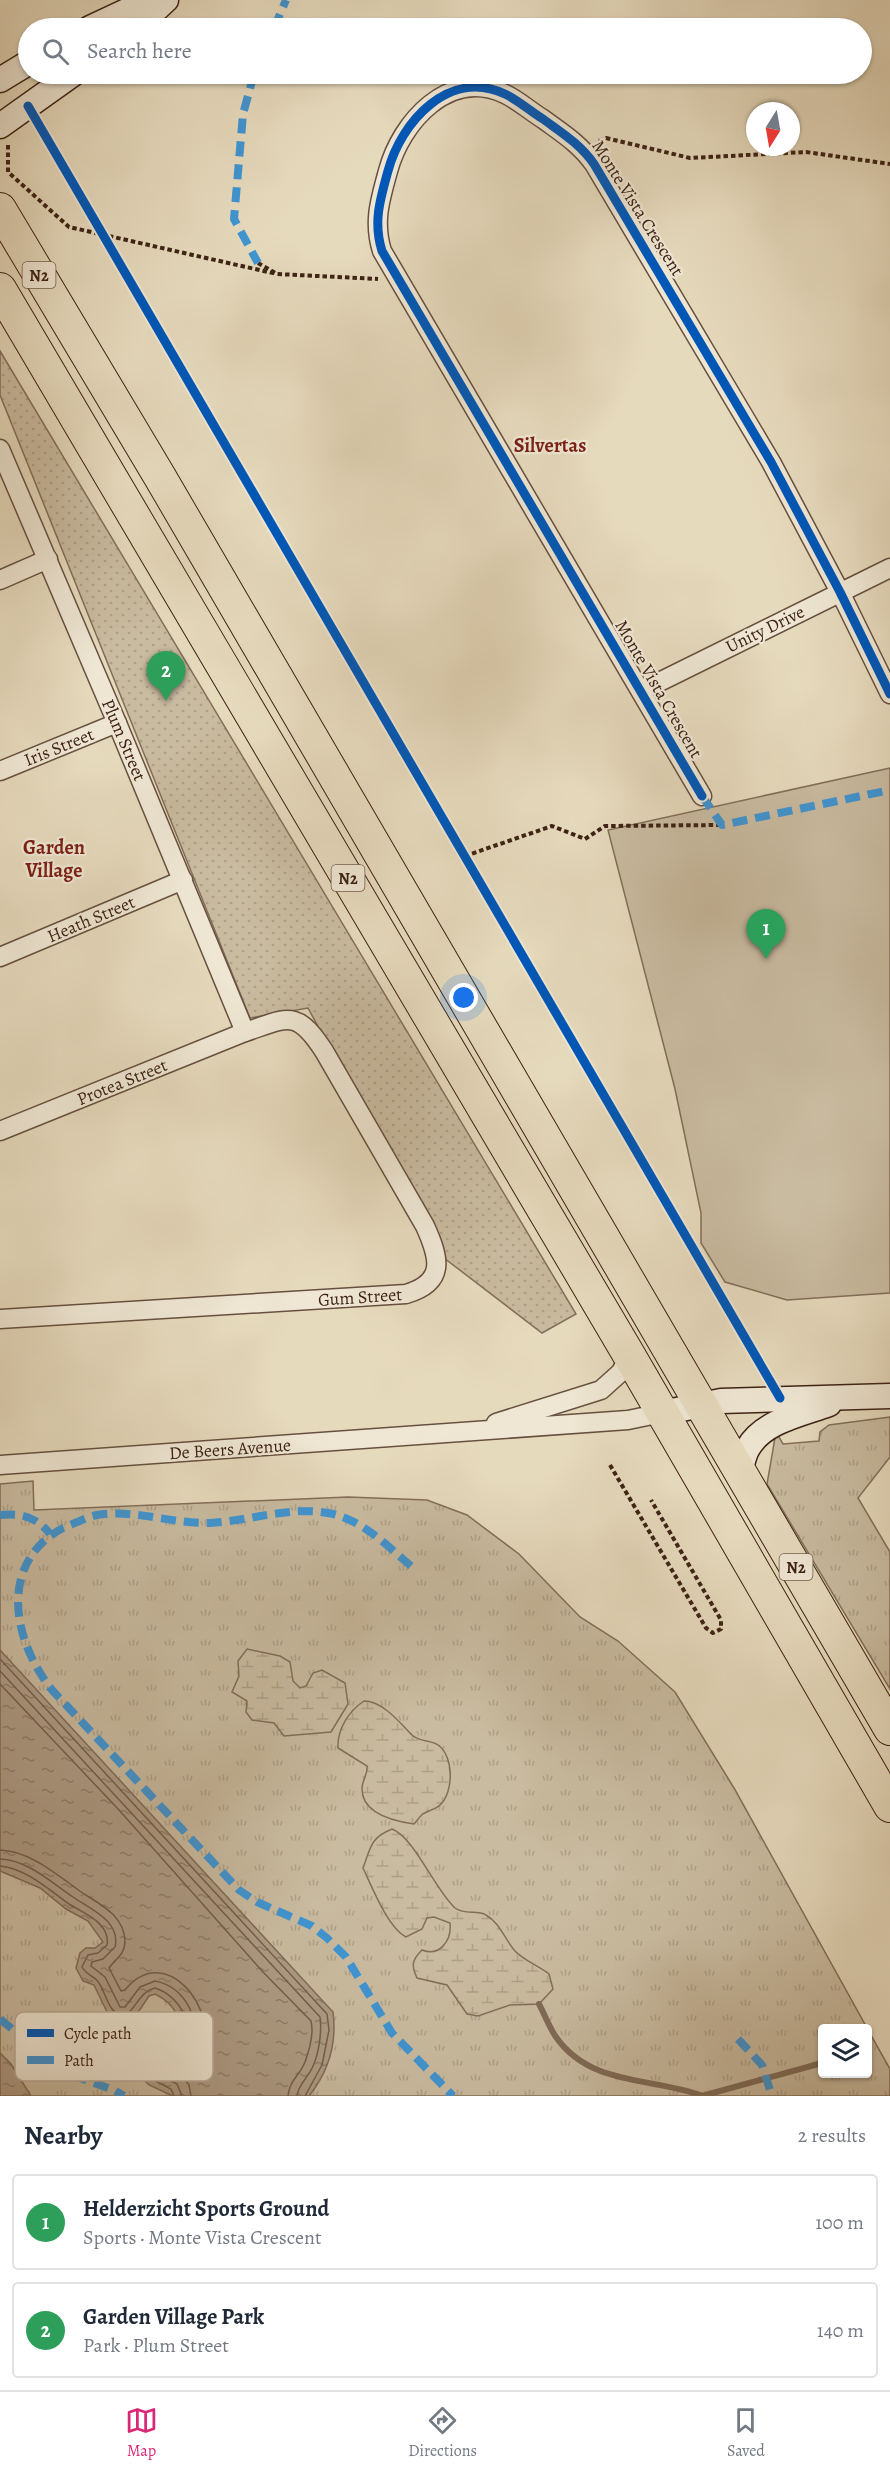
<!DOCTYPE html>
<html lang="en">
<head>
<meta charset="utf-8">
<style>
  :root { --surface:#fff; --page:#f2f2f3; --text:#1f2937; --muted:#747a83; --line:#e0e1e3; --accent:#db2777 }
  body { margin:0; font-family:Alegreya,serif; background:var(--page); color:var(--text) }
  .controls { position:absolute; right:18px; bottom:18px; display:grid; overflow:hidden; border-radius:6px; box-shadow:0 2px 4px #0004 }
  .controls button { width:54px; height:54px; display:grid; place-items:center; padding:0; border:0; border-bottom:2px solid var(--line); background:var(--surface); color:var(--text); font:30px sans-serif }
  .compass { position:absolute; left:746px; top:102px; width:54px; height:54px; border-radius:50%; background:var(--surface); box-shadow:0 2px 4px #0004; rotate:191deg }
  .you { position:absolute; left:464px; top:998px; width:21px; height:21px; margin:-15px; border:4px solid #fff; border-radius:50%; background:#1a73e8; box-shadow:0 0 0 9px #1a73e833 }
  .badge { display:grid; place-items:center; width:39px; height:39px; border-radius:50%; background:var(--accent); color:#fff; font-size:20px; font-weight:700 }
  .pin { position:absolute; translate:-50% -50px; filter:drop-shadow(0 2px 3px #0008) }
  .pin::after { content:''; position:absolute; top:32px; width:21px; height:18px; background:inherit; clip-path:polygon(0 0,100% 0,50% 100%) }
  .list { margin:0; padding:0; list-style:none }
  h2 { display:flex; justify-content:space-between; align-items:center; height:78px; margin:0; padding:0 24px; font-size:26px }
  h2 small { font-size:20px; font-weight:400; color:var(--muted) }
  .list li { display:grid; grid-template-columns:39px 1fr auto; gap:18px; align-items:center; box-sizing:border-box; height:96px; margin:0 12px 12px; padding:0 12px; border:2px solid var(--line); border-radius:6px }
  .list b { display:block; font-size:22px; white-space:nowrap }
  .list p { margin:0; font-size:20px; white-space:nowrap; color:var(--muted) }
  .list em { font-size:20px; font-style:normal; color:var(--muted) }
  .icon { flex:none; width:33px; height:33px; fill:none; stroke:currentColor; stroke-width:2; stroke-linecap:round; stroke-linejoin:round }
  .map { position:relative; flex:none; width:890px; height:2096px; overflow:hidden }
  .search { position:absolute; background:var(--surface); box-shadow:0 2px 4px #0004; left:18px; right:18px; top:18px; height:66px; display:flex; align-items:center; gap:15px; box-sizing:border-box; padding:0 21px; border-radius:33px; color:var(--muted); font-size:22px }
  .sheet { height:294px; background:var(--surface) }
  nav { display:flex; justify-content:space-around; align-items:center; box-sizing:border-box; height:84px; border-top:2px solid var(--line); background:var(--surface); font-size:16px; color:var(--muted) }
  nav a { display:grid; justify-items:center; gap:3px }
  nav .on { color:var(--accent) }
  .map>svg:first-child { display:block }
  .grass { fill:url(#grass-tufts); stroke:#836e5a; stroke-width:1.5 }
  .wetland { fill:url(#wetland-marsh); stroke:#836e5a; stroke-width:1.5 }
  .park { fill:url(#park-dots); stroke:#836e5a; stroke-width:1.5 }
  .garden { fill:#c9bba0; stroke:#836e5a; stroke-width:1.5 }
  .water { fill:url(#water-ripples); stroke:#806b58; stroke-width:1.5 }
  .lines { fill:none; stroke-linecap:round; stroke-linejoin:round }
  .shore { stroke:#755e4c; stroke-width:1.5 }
  .stream { stroke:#806b58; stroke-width:6 }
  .street-casing { stroke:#67503f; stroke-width:21 }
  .secondary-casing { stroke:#3d2215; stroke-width:27 }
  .highway-casing { stroke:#3d2215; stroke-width:34 }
  .path { stroke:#3d2215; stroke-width:4; stroke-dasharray:4.5 3; stroke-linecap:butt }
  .street { stroke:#efe7d4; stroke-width:18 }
  .secondary { stroke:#efe7d4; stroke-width:24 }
  .highway { stroke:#e6dabd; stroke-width:32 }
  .quiet { stroke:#3f95d3; stroke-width:8; stroke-dasharray:15 8; stroke-linecap:butt }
  .cycleway-casing { stroke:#efe7d4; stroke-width:13 }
  .cycleway { stroke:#0057b8; stroke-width:9 }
  .labels { text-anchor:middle; stroke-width:4.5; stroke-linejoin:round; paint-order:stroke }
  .shield { fill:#efe7d4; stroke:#725d4e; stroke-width:1.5 }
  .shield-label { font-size:16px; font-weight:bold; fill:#3d2215 }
  .street-label { font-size:18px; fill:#3d2215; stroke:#efe7d4 }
  .neighbourhood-label { font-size:20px; font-weight:bold; fill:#7a1f14; stroke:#efe7d4 }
  .key { fill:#efe7d4; stroke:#baac9b; stroke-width:1.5 }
  .key-label { font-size:16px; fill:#3d2215 }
</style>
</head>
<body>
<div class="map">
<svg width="890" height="2096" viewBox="0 0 890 2096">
  <defs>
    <pattern id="grass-tufts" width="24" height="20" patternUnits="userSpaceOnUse" patternTransform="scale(1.5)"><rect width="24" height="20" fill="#c9bba0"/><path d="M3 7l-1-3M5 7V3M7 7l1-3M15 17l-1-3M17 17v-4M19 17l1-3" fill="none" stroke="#aea089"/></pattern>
    <pattern id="wetland-marsh" width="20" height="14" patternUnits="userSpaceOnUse" patternTransform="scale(1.5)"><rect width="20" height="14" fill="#c9bba0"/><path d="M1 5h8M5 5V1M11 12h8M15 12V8" fill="none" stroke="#aea089"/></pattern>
    <pattern id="park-dots" width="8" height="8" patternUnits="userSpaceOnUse" patternTransform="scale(1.5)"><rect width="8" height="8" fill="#c9bba0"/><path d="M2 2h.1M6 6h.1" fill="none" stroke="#aea089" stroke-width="1.8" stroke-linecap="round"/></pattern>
    <pattern id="water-ripples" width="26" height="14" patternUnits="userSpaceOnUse" patternTransform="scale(1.5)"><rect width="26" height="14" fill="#ad9b84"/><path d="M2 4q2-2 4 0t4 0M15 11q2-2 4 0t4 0" fill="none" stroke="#8e7e6b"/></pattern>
  </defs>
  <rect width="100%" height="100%" fill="#e6dabd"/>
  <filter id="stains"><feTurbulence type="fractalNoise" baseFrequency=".00333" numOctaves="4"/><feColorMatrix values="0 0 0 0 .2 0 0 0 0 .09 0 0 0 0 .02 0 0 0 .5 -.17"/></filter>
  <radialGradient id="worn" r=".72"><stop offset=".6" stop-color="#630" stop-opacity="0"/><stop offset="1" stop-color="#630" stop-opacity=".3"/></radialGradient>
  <g class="grass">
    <path d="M890 1417V1457L858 1498 890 1552V1689L767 1484 776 1432 783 1444 819 1441 820 1432 829 1425Z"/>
    <path d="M33 1481 34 1510 348 1497 427 1500 467 1515 519 1554 580 1617 618 1641 675 1692 734 1788 867 2028H822V2074H868V2030L890 2069V2096H0V1484Z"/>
  </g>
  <g class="wetland">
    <path d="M247 1649 280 1656 290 1662 293 1681 300 1688 306 1686 313 1673 322 1670 345 1683 348 1704 331 1732 284 1736 274 1723 252 1720 246 1712 247 1701 232 1692 239 1676 238 1661Z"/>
    <path d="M364 1701C383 1701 400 1723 412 1735 419 1742 431 1740 438 1745 454 1756 454 1792 440 1805 435 1810 428 1810 423 1814 420 1816 417 1821 414 1824 393 1821 362 1814 362 1789 362 1780 368 1775 367 1766L338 1748C337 1729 349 1711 364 1701Z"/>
    <path d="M392 1829C414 1837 435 1890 455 1908 466 1916 477 1909 486 1915 500 1923 504 1938 515 1951 523 1960 539 1966 549 1974L553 1989 539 2004 510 2005 478 2016 467 2014 447 1985 417 1978C411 1965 412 1960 422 1950 439 1957 452 1941 450 1923L434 1917 427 1918 422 1929 406 1937C388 1928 372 1887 363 1868 371 1847 370 1838 392 1829Z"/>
  </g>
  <path class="park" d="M0 351 576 1314 542 1333 444 1258 308 1008 250 1018 0 395Z"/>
  <path class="garden" d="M890 768V1293L787 1300 725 1282 701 1243V1213L675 1089 608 830Z"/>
  <g class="water">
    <path d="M0 1650 333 2012C337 2043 329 2071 309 2096H173L149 2085 133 2068 132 2055 138 2047H148L159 2054 171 2052 180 2046C185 2023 176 2004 155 1994L149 1996 135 2017 122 2026 109 2016 94 1985 83 1981 76 1968 80 1953 86 1948H95L103 1942 88 1921 66 1909 40 1888 0 1871Z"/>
    <path d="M0 2053 11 2064 31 2096H0Z"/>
  </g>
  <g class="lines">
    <g class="shore">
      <path d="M0 1659 327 2014 329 2030 322 2065 305 2096"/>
      <path d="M0 1671 320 2017C322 2031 319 2053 313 2066 309 2077 298 2084 297 2096"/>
      <path d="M0 1684 119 1810 262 1971 311 2021C314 2033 309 2051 305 2062 300 2075 289 2081 288 2096"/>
      <path d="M0 1850C29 1851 55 1873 77 1889 96 1903 124 1913 125 1941 125 1955 115 1959 109 1968L121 1991 125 1990C165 1940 221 2010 201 2055 197 2064 187 2067 181 2074L189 2085 191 2096"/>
      <path d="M0 1859C28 1860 52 1883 73 1897 90 1909 121 1921 115 1947L103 1959 92 1962 91 1966 105 1977 120 2007H125L140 1987 155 1981C187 1987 203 2024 192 2052L177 2064 155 2070 158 2074 177 2084 182 2096"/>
      <path d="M0 1866C27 1869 48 1889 69 1904 83 1913 111 1923 107 1945L98 1953 88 1955 82 1967C87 1976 95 1976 99 1983 107 1995 108 2013 124 2017 136 2009 139 1992 155 1988 179 1996 197 2026 184 2050 170 2060 161 2061 146 2053L138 2057C139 2075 157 2082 171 2089L174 2096"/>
    </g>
    <g class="stream">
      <path d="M539 2004C545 2015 549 2027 556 2037 591 2087 653 2077 703 2096"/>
      <path d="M702 2096 822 2063"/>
    </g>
    <g class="street-casing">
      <g id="street">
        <path d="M0 449 117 723 245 1032"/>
        <path d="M0 580 48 559"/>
        <path d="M641 691 890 568"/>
        <path d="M0 771 117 723"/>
        <path d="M702 796 382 251C373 222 380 200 388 171 401 122 449 68 505 94 518 100 530 111 543 119 562 133 580 144 594 164L771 462 840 592 890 694"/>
        <path d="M0 957 183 880"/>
        <path d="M0 1131 245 1032C288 1018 296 1008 324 1051L425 1226C439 1257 447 1282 406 1294L0 1319"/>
        <path d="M496 1423 601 1390 621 1372 629 1355"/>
        <path d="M0 1465 628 1420 662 1413"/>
      </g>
    </g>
    <g class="secondary-casing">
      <g id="secondary">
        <path d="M90 28 150 0"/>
        <path d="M136 28 166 0"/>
        <path d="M0 80 28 63"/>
        <path d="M0 126 73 74"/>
        <path d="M662 1413 721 1401 890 1396"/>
        <path d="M740 1470C743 1463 744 1454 748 1448 763 1421 802 1414 829 1404"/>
      </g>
    </g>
    <g class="highway-casing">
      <g id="highway">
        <path d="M0 209 160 477 890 1729"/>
        <path d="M0 289 629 1355 890 1806"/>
      </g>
    </g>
    <g class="path">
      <path d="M599 141 606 138 690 158 806 152 890 164"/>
      <path d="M8 145V172L69 227 277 274"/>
      <path d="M258 263 277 274 378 279"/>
      <path d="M465 856 552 826 585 839 605 826 722 825"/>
      <path d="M610 1465 706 1628 713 1633 721 1629V1620L651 1500"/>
    </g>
    <use href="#street" class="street"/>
    <use href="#secondary" class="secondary"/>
    <use href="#highway" class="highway"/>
    <g class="quiet">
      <path d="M274 28 286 0"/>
      <path d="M254 74 243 114 234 219 258 263"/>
      <path d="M702 796 722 825 890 790"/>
      <path d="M0 1515C21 1513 37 1517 50 1534"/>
      <path d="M411 1566C386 1545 362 1519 328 1513 289 1506 249 1521 210 1523 173 1524 135 1509 97 1515 86 1517 74 1524 63 1528 0 1561 10 1637 52 1690L239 1890 257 1902 312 1926 327 1938 346 1957 392 2033 453 2096"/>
      <path d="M0 2019 66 2073 114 2090 124 2096"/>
      <path d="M738 2039 762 2065 772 2096"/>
    </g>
    <g class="cycleway-casing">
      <g id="cycleway">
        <path d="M28 106 780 1398"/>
        <path d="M702 796 382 251C373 222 380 200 388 171 401 122 449 68 505 94 518 100 530 111 543 119 562 133 580 144 594 164L771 462 840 592 890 694"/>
      </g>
    </g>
    <use href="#cycleway" class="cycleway"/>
  </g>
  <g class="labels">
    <g class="shield">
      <rect x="22.5" y="262" width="33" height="26" rx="4.5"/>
      <rect x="331.5" y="865" width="33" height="26" rx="4.5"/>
      <rect x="779.5" y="1554" width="33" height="26" rx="4.5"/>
    </g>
    <g class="shield-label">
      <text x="39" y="281">N2</text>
      <text x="348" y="884">N2</text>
      <text x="796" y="1573">N2</text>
    </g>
    <g class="street-label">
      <text transform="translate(638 208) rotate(58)" y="6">Monte Vista Crescent</text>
      <text transform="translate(765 629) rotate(-26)" y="6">Unity Drive</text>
      <text transform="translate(659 689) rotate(60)" y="6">Monte Vista Crescent</text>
      <text transform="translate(124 740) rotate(67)" y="6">Plum Street</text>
      <text transform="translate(59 747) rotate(-22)" y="6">Iris Street</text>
      <text transform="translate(91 919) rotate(-23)" y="6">Heath Street</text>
      <text transform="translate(122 1082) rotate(-22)" y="6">Protea Street</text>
      <text transform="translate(360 1297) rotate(-4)" y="6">Gum Street</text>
      <text transform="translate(230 1449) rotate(-4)" y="6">De Beers Avenue</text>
    </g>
    <g class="neighbourhood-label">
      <text x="550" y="452">Silvertas</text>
      <text x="54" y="854">Garden<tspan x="54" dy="23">Village</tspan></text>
    </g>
  </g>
  <rect x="15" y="2012" width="198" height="69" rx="9" class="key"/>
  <rect x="27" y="2029" width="27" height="8" fill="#0057b8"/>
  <rect x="27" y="2056" width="27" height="8" fill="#3f95d3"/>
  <g class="key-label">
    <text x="64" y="2039">Cycle path</text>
    <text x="64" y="2066">Path</text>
  </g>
  <rect width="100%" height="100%" filter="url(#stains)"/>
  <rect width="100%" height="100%" fill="url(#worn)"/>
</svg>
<div class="controls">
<button><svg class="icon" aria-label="layers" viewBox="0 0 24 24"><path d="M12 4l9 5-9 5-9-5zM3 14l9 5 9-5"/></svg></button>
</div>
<svg class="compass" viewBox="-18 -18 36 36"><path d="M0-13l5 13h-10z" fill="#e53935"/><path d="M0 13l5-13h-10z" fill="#747a83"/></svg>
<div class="you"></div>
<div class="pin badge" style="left:766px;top:959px;background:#2e9e5b">1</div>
<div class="pin badge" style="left:166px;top:701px;background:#2e9e5b">2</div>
<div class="search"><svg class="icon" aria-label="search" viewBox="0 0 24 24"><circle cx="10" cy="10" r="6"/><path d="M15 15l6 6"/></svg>Search here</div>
</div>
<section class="sheet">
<h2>Nearby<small>2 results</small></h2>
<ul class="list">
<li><span class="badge" style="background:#2e9e5b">1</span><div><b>Helderzicht Sports Ground</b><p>Sports · Monte Vista Crescent</p></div><em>100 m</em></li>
<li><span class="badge" style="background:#2e9e5b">2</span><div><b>Garden Village Park</b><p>Park · Plum Street</p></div><em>140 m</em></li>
</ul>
</section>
<nav>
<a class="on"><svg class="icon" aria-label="map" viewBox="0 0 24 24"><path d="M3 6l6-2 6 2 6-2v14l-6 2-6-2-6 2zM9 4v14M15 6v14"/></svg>Map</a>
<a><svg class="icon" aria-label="directions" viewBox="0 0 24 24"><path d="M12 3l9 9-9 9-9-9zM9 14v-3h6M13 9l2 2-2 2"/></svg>Directions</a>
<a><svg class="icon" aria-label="saved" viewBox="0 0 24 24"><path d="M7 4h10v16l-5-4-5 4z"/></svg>Saved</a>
</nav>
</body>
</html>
